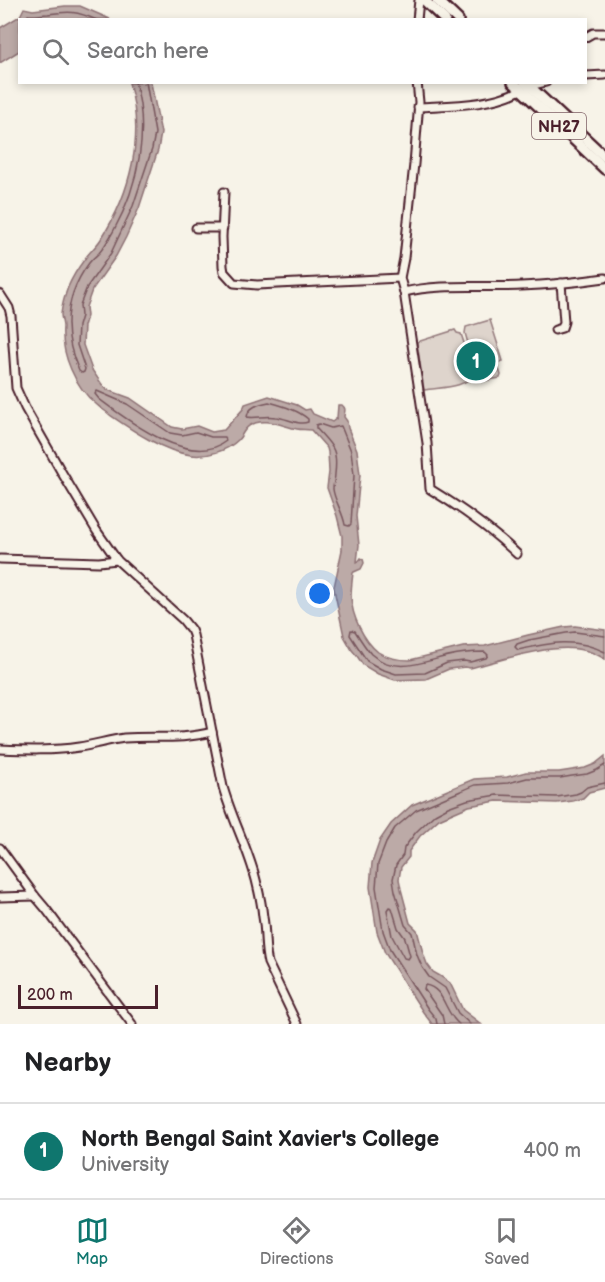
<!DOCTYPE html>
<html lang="en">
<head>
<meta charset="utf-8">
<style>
  :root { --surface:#fff; --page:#f2f2f2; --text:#202124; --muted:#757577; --line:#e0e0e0; --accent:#0f766e }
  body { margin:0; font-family:"Balsamiq Sans",sans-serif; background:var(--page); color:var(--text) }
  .scale { position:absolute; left:18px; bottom:15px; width:140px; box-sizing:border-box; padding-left:6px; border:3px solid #4a1f2b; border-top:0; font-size:16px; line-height:21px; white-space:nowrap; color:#4a1f2b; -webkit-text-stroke:4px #f7f3e8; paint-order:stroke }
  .you { position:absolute; left:320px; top:594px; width:21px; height:21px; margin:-15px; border:4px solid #fff; border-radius:50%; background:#1a73e8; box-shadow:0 0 0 9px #1a73e833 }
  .badge { display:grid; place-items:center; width:39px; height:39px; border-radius:50%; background:var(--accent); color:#fff; font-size:20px; font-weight:700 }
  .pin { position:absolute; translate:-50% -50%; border:3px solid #fff; box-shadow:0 2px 6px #0006 }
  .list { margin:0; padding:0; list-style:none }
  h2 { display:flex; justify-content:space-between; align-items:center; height:78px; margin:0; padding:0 24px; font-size:26px }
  h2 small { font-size:20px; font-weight:400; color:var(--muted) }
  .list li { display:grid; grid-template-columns:39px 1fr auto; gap:18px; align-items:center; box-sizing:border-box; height:96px; padding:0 24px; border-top:2px solid var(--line) }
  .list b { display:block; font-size:22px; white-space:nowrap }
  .list p { margin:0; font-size:20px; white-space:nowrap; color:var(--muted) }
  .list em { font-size:20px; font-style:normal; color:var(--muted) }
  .icon { flex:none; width:33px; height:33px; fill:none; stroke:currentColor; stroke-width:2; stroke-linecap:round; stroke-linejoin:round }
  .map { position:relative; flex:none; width:605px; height:1024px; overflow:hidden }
  .search { position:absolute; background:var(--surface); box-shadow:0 3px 9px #0003; left:18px; right:18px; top:18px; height:66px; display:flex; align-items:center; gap:15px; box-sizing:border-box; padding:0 21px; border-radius:0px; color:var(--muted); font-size:22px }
  .sheet { height:174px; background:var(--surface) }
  nav { display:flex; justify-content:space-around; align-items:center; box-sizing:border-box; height:84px; border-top:2px solid var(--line); background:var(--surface); font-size:16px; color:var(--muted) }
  nav a { display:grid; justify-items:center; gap:3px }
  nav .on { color:var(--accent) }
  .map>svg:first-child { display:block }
  .green { fill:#ded4cc; stroke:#947a7c; stroke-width:1.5 }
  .water { fill:#bcaaa7; stroke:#8e7275; stroke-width:1.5 }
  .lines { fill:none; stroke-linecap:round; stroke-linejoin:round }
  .shore { stroke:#78575d; stroke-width:1.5 }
  .minor-casing { stroke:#4a1f2b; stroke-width:11 }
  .highway-casing { stroke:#4a1f2b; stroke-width:14 }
  .minor { stroke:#f7f3e8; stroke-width:7 }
  .highway { stroke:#f7f3e8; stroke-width:9 }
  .labels { text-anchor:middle; stroke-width:4.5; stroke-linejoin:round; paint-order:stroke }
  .shield { fill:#f7f3e8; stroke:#7e5f64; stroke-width:1.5 }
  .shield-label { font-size:16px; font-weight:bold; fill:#4a1f2b }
</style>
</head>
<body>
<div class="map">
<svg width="605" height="1024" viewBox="0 0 605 1024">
  <rect width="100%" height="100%" fill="#f7f3e8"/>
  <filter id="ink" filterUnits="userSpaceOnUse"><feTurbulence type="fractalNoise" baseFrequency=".0167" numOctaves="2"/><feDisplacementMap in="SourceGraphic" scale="12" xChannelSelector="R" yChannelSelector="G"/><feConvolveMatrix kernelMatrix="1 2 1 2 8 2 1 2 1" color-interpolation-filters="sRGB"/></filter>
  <g filter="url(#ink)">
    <g class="green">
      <path d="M490 320 503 361 497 363 501 375 500 378 482 381 478 378 465 333 466 327Z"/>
      <path d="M455 330 457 333 461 334 474 373C466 389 440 387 424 390L417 342Z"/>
    </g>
    <g class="water">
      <path d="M65 6H80L110 19 20 20 19 51 0 63V28L20 16 24 8 33 10Z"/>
      <path d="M129 83H151L161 133 158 150 139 208 126 237 116 256 92 290 86 307 87 316 84 326 83 345 92 370 103 386 108 390 130 398 172 427 182 429 197 426 212 432 224 430 243 409 245 404 269 396 297 405 305 410 310 409 313 414 332 422 337 418 338 405H342C347 409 344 412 344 417L347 421 348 428 357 450 360 475 356 516 359 545 357 562H358L361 558 363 559 364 563 361 569 354 572 353 573C352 581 351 589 351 597 352 616 363 640 378 652 387 658 399 660 410 660L463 647 485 646 528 635 564 627 575 626 605 630V659C598 655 591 651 583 650 551 643 502 660 470 668L465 667 449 669 426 679 395 680 378 674 363 665 357 656 352 650 344 636 335 594 334 587 342 550V536L337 516 327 488 329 472 328 452 327 448 311 430C306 429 302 430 297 429 282 426 264 416 249 426 244 429 242 436 238 440 227 451 207 457 191 455 164 452 132 430 110 415 106 411 100 408 96 404 75 387 61 354 63 327 63 323 61 318 61 314 62 306 65 295 68 287 72 278 78 268 84 260 89 252 96 247 101 239 131 193 145 135 129 83Z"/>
      <path d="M605 756V788L589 792 583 798 573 801 557 803 497 801 469 806 439 819 420 836 409 851V857L401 867 399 879 401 889 410 923 417 930 423 953 427 964 433 972 440 976 450 983 463 1010 481 1024H432L423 1012 385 953 377 932 370 887 372 863 380 840 391 824 412 805 474 779 507 777 526 772H559L585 768 595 764Z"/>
    </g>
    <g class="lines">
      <g class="shore">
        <path d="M24 20 28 15C35 16 41 14 48 14 70 11 76 11 97 20"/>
        <path d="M135 82C150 131 138 186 114 230 110 237 105 246 99 253 96 256 92 259 89 263 64 297 62 333 79 371L82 373 84 372 85 369 77 345 78 326 81 316 80 305 87 287 111 253 133 206 152 149 155 133 146 82"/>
        <path d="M97 391 127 404 170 433 182 435 196 432 211 437H225L226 441C191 469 127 420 99 399L95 394Z"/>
        <path d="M269 402C283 406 298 410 308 419V422C298 426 287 418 276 417 266 415 255 419 247 417 248 407 259 404 269 402Z"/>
        <path d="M319 424 331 428 341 426 351 451 354 475 351 524 349 526 345 525C343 512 334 500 333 489 333 484 335 479 335 474 338 448 332 446 316 428V425Z"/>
        <path d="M351 630 355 631C360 639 365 647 371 654 394 675 423 662 448 656 461 653 472 652 485 652L488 655 486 658 470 662 464 661 447 663 425 673 396 674 381 669 367 661 350 635Z"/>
        <path d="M605 636 575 632 566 633 529 640 517 644 515 647 518 650C549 643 575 637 605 652"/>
        <path d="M389 907 392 908 398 928 405 938 410 956 408 959 404 958 392 936 387 910Z"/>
        <path d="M437 1024 436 1019 428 1009 390 950 383 931 376 887 378 864 386 843 395 828 416 810 475 785 508 783 527 778H560L572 776 587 774 597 770 605 765"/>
        <path d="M444 1024 442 1015 424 989 425 985C445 988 444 1013 459 1024"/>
        <path d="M470 1024 458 1013 445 988 429 977 422 967 417 955 412 933 405 925 395 891 393 879 396 865 403 855 404 848 416 832 435 814 448 807 467 800 497 795 557 797 576 794 581 792 587 787 605 783"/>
      </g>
      <g class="minor-casing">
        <g id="minor">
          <path d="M417 20 419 0"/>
          <path d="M586 37 593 33H605"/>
          <path d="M586 76 605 75"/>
          <path d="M417 82 419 102 414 164 404 258 400 278 404 292C440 283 483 288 521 286 549 285 577 282 605 278"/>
          <path d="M529 86 546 82"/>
          <path d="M418 107C452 105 490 106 521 90"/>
          <path d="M224 192 222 237 223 266 224 272 234 283 257 285 400 278"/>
          <path d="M196 228H223"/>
          <path d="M404 292 427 443 430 489C461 508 491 529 517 554"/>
          <path d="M0 294 9 308 11 316 16 388 25 408 62 473 96 530 117 560 183 620 191 630 193 635 223 787C232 819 248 848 256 880 259 892 262 905 263 917 266 932 264 948 268 963L297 1024"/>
          <path d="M555 330 562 328 564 322 561 283"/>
          <path d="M0 559 99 562 117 560"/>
          <path d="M0 749C26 750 53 751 79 747 94 745 109 740 124 738 154 736 183 740 212 732"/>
          <path d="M0 848 35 896 46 909 132 1024"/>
          <path d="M0 897 35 896"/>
        </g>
      </g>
      <g class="highway-casing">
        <g id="highway">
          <path d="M424 0 445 20"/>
          <path d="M437 0 458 20"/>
          <path d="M513 82 605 169"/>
          <path d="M525 82 605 157"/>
        </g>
      </g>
      <use href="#minor" class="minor"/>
      <use href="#highway" class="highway"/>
    </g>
  </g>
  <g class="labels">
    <rect class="shield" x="532" y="113" width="54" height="26" rx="4.5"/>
    <g class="shield-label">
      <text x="559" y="132">NH27</text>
    </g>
  </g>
</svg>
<div class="scale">200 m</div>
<div class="you"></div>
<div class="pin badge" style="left:476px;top:361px">1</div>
<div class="search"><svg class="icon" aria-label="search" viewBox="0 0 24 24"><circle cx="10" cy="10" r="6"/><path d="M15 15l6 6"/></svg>Search here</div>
</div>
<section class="sheet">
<h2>Nearby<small></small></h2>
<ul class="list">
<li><span class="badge">1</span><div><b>North Bengal Saint Xavier's College</b><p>University</p></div><em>400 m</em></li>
</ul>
</section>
<nav>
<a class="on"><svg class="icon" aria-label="map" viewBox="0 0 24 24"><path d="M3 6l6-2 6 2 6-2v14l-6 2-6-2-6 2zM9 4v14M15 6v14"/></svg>Map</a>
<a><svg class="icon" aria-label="directions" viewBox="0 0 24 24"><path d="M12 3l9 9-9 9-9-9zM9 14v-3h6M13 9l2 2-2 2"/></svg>Directions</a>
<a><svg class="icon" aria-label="saved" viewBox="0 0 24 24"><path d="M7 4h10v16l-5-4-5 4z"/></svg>Saved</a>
</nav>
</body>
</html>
